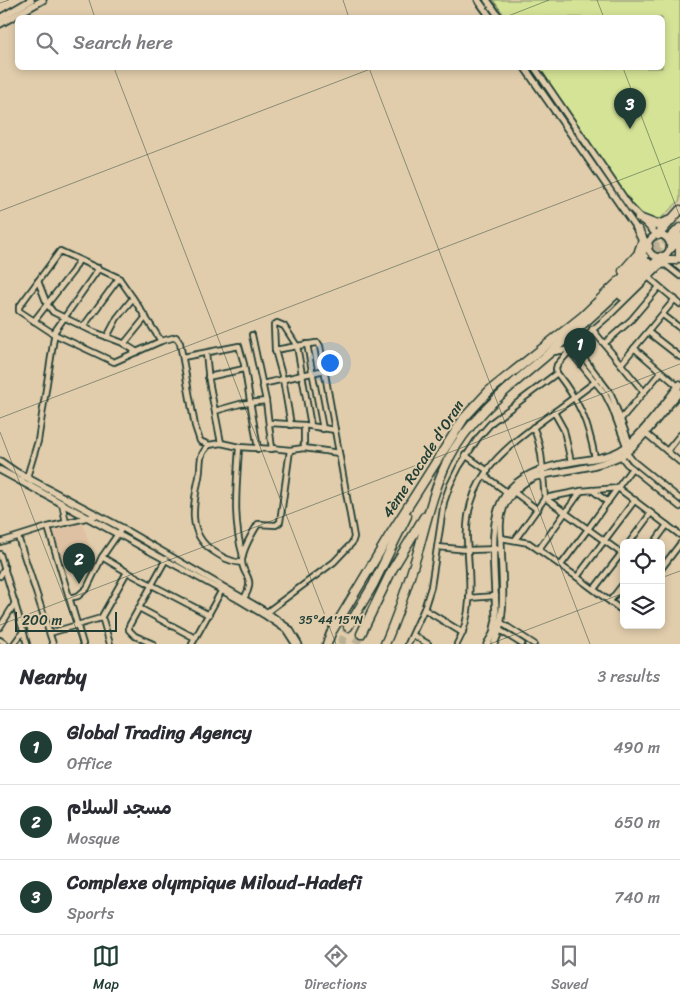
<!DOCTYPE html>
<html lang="en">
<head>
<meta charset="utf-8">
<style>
  :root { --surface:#fff; --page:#f7f7f7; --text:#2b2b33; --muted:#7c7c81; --line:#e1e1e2; --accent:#1f3d34 }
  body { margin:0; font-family:Sriracha,"Playpen Sans Arabic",sans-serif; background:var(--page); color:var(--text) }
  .controls { position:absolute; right:15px; bottom:15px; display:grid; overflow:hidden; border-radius:8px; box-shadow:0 2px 8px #0003 }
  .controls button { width:45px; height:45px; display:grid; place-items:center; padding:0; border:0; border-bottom:1px solid var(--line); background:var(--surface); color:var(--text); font:25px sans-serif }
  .scale { position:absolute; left:15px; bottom:12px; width:102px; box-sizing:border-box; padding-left:5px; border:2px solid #1f3d34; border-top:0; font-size:14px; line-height:18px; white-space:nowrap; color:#1f3d34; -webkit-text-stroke:4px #e1cdac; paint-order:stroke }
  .you { position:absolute; left:329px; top:362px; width:18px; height:18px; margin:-12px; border:4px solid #fff; border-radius:50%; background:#1a73e8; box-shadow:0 0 0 8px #1a73e833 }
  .badge { display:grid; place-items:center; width:32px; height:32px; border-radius:50%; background:var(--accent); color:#fff; font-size:16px; font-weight:700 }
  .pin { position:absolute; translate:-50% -41px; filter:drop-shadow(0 1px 2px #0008) }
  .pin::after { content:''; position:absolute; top:26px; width:18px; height:15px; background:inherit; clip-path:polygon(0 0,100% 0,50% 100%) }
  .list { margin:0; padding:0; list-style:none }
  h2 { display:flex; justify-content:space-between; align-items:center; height:65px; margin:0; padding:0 20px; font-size:21px }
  h2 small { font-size:16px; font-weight:400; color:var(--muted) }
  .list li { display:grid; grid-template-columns:32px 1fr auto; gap:15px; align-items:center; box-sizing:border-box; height:75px; padding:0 20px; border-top:1px solid var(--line) }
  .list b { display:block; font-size:19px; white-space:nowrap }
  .list p { margin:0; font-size:16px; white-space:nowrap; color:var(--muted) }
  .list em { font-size:16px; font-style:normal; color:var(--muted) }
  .icon { flex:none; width:28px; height:28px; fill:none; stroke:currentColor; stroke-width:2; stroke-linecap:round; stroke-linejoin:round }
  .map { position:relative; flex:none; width:680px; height:644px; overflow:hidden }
  .search { position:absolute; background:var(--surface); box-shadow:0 2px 8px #0003; left:15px; right:15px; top:15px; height:55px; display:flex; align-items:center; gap:12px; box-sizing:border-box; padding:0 18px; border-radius:8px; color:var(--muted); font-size:19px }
  .sheet { height:290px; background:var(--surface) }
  nav { display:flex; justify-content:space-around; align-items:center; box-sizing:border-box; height:70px; border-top:1px solid var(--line); background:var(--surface); font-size:14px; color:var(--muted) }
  nav a { display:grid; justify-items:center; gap:2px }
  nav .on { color:var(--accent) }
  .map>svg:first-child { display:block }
  .built { fill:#dec1a2 }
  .green { fill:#d5e396; stroke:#7a9065 }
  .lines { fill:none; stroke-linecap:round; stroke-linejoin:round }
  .motorway-tunnel { stroke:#bab094; stroke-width:8; stroke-dasharray:8 4; stroke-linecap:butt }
  .minor-casing { stroke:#1f3d34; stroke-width:8 }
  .secondary-casing { stroke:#1f3d34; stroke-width:9 }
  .motorway-casing { stroke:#1f3d34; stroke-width:11 }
  .minor { stroke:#e1cdac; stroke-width:4.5 }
  .secondary { stroke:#e1cdac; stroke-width:5.5 }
  .motorway { stroke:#e1cdac; stroke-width:8 }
  .ticks { fill:none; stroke:#1f3d34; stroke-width:1; stroke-opacity:0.45 }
  .labels { text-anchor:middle; stroke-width:4; stroke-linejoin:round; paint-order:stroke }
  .street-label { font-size:15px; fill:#1f3d34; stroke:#e1cdac }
  .ticks-label { font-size:12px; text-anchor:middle; fill:#1f3d34; stroke:#e1cdac; stroke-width:4; stroke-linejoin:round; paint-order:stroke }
</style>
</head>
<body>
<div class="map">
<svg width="680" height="644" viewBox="0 0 680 644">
  <rect width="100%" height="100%" fill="#e1cdac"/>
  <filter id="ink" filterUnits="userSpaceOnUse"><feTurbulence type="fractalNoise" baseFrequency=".02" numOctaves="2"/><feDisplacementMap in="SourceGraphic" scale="10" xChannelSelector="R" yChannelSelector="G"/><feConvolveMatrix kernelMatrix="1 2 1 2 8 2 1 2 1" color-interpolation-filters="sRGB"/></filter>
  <g filter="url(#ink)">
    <path class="built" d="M83 523 92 555 91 557 78 553 59 559 51 532Z"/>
    <path class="green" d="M493 0H680V200L660 219 654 220 640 216 621 191 539 68H662V18L506 17Z"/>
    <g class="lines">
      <g class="motorway-tunnel">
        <path d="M644 257 665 233"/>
        <path d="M648 263 671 237"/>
        <path d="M341 644 348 627"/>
        <path d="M356 644 361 634"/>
      </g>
      <g class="minor-casing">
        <g id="minor">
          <path d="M648 277 680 304"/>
          <path d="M38 281 47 304 53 312 94 332 123 343 137 352"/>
          <path d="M133 298 161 341"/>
          <path d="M663 315 680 328"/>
          <path d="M34 321 73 271 79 260"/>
          <path d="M83 327 119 278"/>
          <path d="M592 329 643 391"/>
          <path d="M648 332 680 357"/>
          <path d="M107 337 117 318 133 298 119 278 60 251 19 307V311L54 334 114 362 161 341 176 337 180 343 195 426 200 441 209 445 221 443 239 447 272 449 266 401 252 335"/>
          <path d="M572 338 573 344 611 394 630 444"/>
          <path d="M605 343 631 320 659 287"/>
          <path d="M124 344 146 317"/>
          <path d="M307 344 323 429"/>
          <path d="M634 348 679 387"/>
          <path d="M275 350 297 346 311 426"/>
          <path d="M554 352 565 350 570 351 605 394 612 408 627 448"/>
          <path d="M206 353 209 381 221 443"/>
          <path d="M183 357 239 346 244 364 258 449"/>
          <path d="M621 364 675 299"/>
          <path d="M557 373C580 403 588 421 595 458"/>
          <path d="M208 377 244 369"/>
          <path d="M262 384 325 370"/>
          <path d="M215 411 240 404 266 401"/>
          <path d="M554 412 564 430 571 462"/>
          <path d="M621 419 661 372"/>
          <path d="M270 423 304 425 335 430"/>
          <path d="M304 425V448"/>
          <path d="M643 431 680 462"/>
          <path d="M209 445C197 457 202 462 199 477 193 504 187 534 213 551 222 557 230 562 242 563"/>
          <path d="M239 447C237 483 232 520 243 556"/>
          <path d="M272 448 290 450 304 448 339 453"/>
          <path d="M625 451 633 461 680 499"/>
          <path d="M667 451 680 435"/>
          <path d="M465 455 488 471"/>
          <path d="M620 455 627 464 680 507"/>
          <path d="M485 476 508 493"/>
          <path d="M27 477 38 441 55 331 99 268"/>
          <path d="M592 490 608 502"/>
          <path d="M514 492 538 510"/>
          <path d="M545 498 581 491 618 488 680 535"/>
          <path d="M545 498 624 555"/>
          <path d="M62 503 66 523"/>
          <path d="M48 527 83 644"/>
          <path d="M118 534 239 600 264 615 286 630 295 644"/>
          <path d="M18 537 53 644"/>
          <path d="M501 538 529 543 577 577 635 500"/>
          <path d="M515 540 545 498C542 474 544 450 533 427"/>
          <path d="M0 542 48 527 98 515"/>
          <path d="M629 543 651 513"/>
          <path d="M654 543 667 525"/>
          <path d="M438 547 468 550 501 549"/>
          <path d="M539 549 581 491"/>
          <path d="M0 554 27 644"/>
          <path d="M102 557 127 572 209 615"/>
          <path d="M561 565 588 529 632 468"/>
          <path d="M661 569 680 544"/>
          <path d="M0 576 5 568"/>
          <path d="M577 577 624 612"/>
          <path d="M594 589 624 550"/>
          <path d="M69 598 78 596 87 588 102 557 122 528 267 612 290 629 299 644"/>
          <path d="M469 598 496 596"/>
          <path d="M243 600C258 576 241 576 242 560 243 548 252 534 258 524L276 525 280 522 290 450"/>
          <path d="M610 601 624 583"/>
          <path d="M139 608 195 638"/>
          <path d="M424 609 463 633"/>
          <path d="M267 612 334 562 352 543 354 537 320 346 318 343H316L297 346 284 326 277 323 274 325 275 350 283 379 291 425"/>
          <path d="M500 622 534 644"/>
          <path d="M0 627 15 603"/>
          <path d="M498 629 522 644"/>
          <path d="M50 633 101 618"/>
          <path d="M413 635 428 644"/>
          <path d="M0 640 6 644"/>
          <path d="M14 644 24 630"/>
          <path d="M110 644 103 620 101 618 127 572"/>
          <path d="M153 644 135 636 129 630V626L166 559"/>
          <path d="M192 644 223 588"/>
          <path d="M408 644 424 609 431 587 444 502 450 485 459 467 478 438 492 422 557 373 556 369 557 365 574 346 612 313 660 266 666 265 680 276"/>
          <path d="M457 644C475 613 469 574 467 540 464 482 499 452 542 421 561 407 581 393 600 378"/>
        </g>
      </g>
      <g class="secondary-casing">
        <g id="secondary">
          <path d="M478 0 491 18"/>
          <path d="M487 0 500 18"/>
          <path d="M0 18 31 0"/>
          <path d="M0 24 43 0"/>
          <path d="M525 68 648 245"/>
          <path d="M535 68 630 207 657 235"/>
          <circle cx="659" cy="246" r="11"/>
          <path d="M0 461 16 472 122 528"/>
          <path d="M0 470 118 534"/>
          <path d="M487 644 493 634 496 620C496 590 489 537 498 510 509 475 546 466 578 461 591 459 607 458 619 451 638 441 666 401 680 384"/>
          <path d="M494 644C508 615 501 572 501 540 500 530 499 520 503 509 508 495 521 483 535 477 563 470 594 469 621 456 636 449 667 406 680 392"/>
        </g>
      </g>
      <g class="motorway-casing">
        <g id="motorway">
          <path d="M639 218 657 225 671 220"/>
          <path d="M638 230 643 240 639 251"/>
          <path d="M658 235 680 210"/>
          <path d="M671 237 680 228"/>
          <path d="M680 241V258"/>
          <path d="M671 248 680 237"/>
          <path d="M658 264 665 260H674"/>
          <path d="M623 271 637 255 648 246"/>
          <path d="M622 296 661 257"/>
          <path d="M348 627 373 585 407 516"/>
          <path d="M361 634 392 570 424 517"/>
          <path d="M327 644 331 633 388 538 464 418 489 391 583 316 644 257"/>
          <path d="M385 644C399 613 409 581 419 548 427 519 434 489 447 462 471 414 514 384 553 350 586 322 618 293 648 263"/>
        </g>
      </g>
      <use href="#minor" class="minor"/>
      <use href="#secondary" class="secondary"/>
      <use href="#motorway" class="motorway"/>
    </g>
  </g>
  <path class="ticks" d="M89 0 95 18M343 0 349 18M597 0 604 18M0 3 9 0M503 18 549 0M114 68 336 644M369 68 590 644M623 68 680 217M0 211 373 68M0 418 680 157M0 432 82 644M661 578 680 571M0 625 680 364M490 644 624 593"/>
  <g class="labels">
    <g class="street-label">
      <text transform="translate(423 459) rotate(-57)" y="5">4ème Rocade d'Oran</text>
    </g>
  </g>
  <g class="ticks-label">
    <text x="331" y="624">35°44'15"N</text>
  </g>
</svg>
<div class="controls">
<button><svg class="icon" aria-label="locate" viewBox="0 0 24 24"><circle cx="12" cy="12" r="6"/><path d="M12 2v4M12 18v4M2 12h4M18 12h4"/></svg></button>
<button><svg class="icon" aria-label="layers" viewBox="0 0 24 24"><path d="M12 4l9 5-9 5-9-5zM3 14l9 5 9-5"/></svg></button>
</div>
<div class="scale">200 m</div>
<div class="you"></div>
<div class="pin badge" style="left:580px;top:369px">1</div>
<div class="pin badge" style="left:79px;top:584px">2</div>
<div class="pin badge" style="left:630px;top:129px">3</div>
<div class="search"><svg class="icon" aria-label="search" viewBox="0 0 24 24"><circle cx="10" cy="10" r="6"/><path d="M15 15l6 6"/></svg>Search here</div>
</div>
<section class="sheet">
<h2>Nearby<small>3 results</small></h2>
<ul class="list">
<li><span class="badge">1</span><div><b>Global Trading Agency</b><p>Office</p></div><em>490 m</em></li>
<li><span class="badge">2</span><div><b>مسجد السلام</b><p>Mosque</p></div><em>650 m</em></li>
<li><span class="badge">3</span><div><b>Complexe olympique Miloud-Hadefi</b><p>Sports</p></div><em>740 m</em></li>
</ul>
</section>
<nav>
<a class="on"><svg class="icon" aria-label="map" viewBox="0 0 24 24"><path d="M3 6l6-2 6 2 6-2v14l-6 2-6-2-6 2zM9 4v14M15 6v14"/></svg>Map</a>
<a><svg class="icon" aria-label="directions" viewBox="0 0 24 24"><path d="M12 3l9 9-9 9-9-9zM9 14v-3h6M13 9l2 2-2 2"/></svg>Directions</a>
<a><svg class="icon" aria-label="saved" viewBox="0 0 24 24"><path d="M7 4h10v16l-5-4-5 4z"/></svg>Saved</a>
</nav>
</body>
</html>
